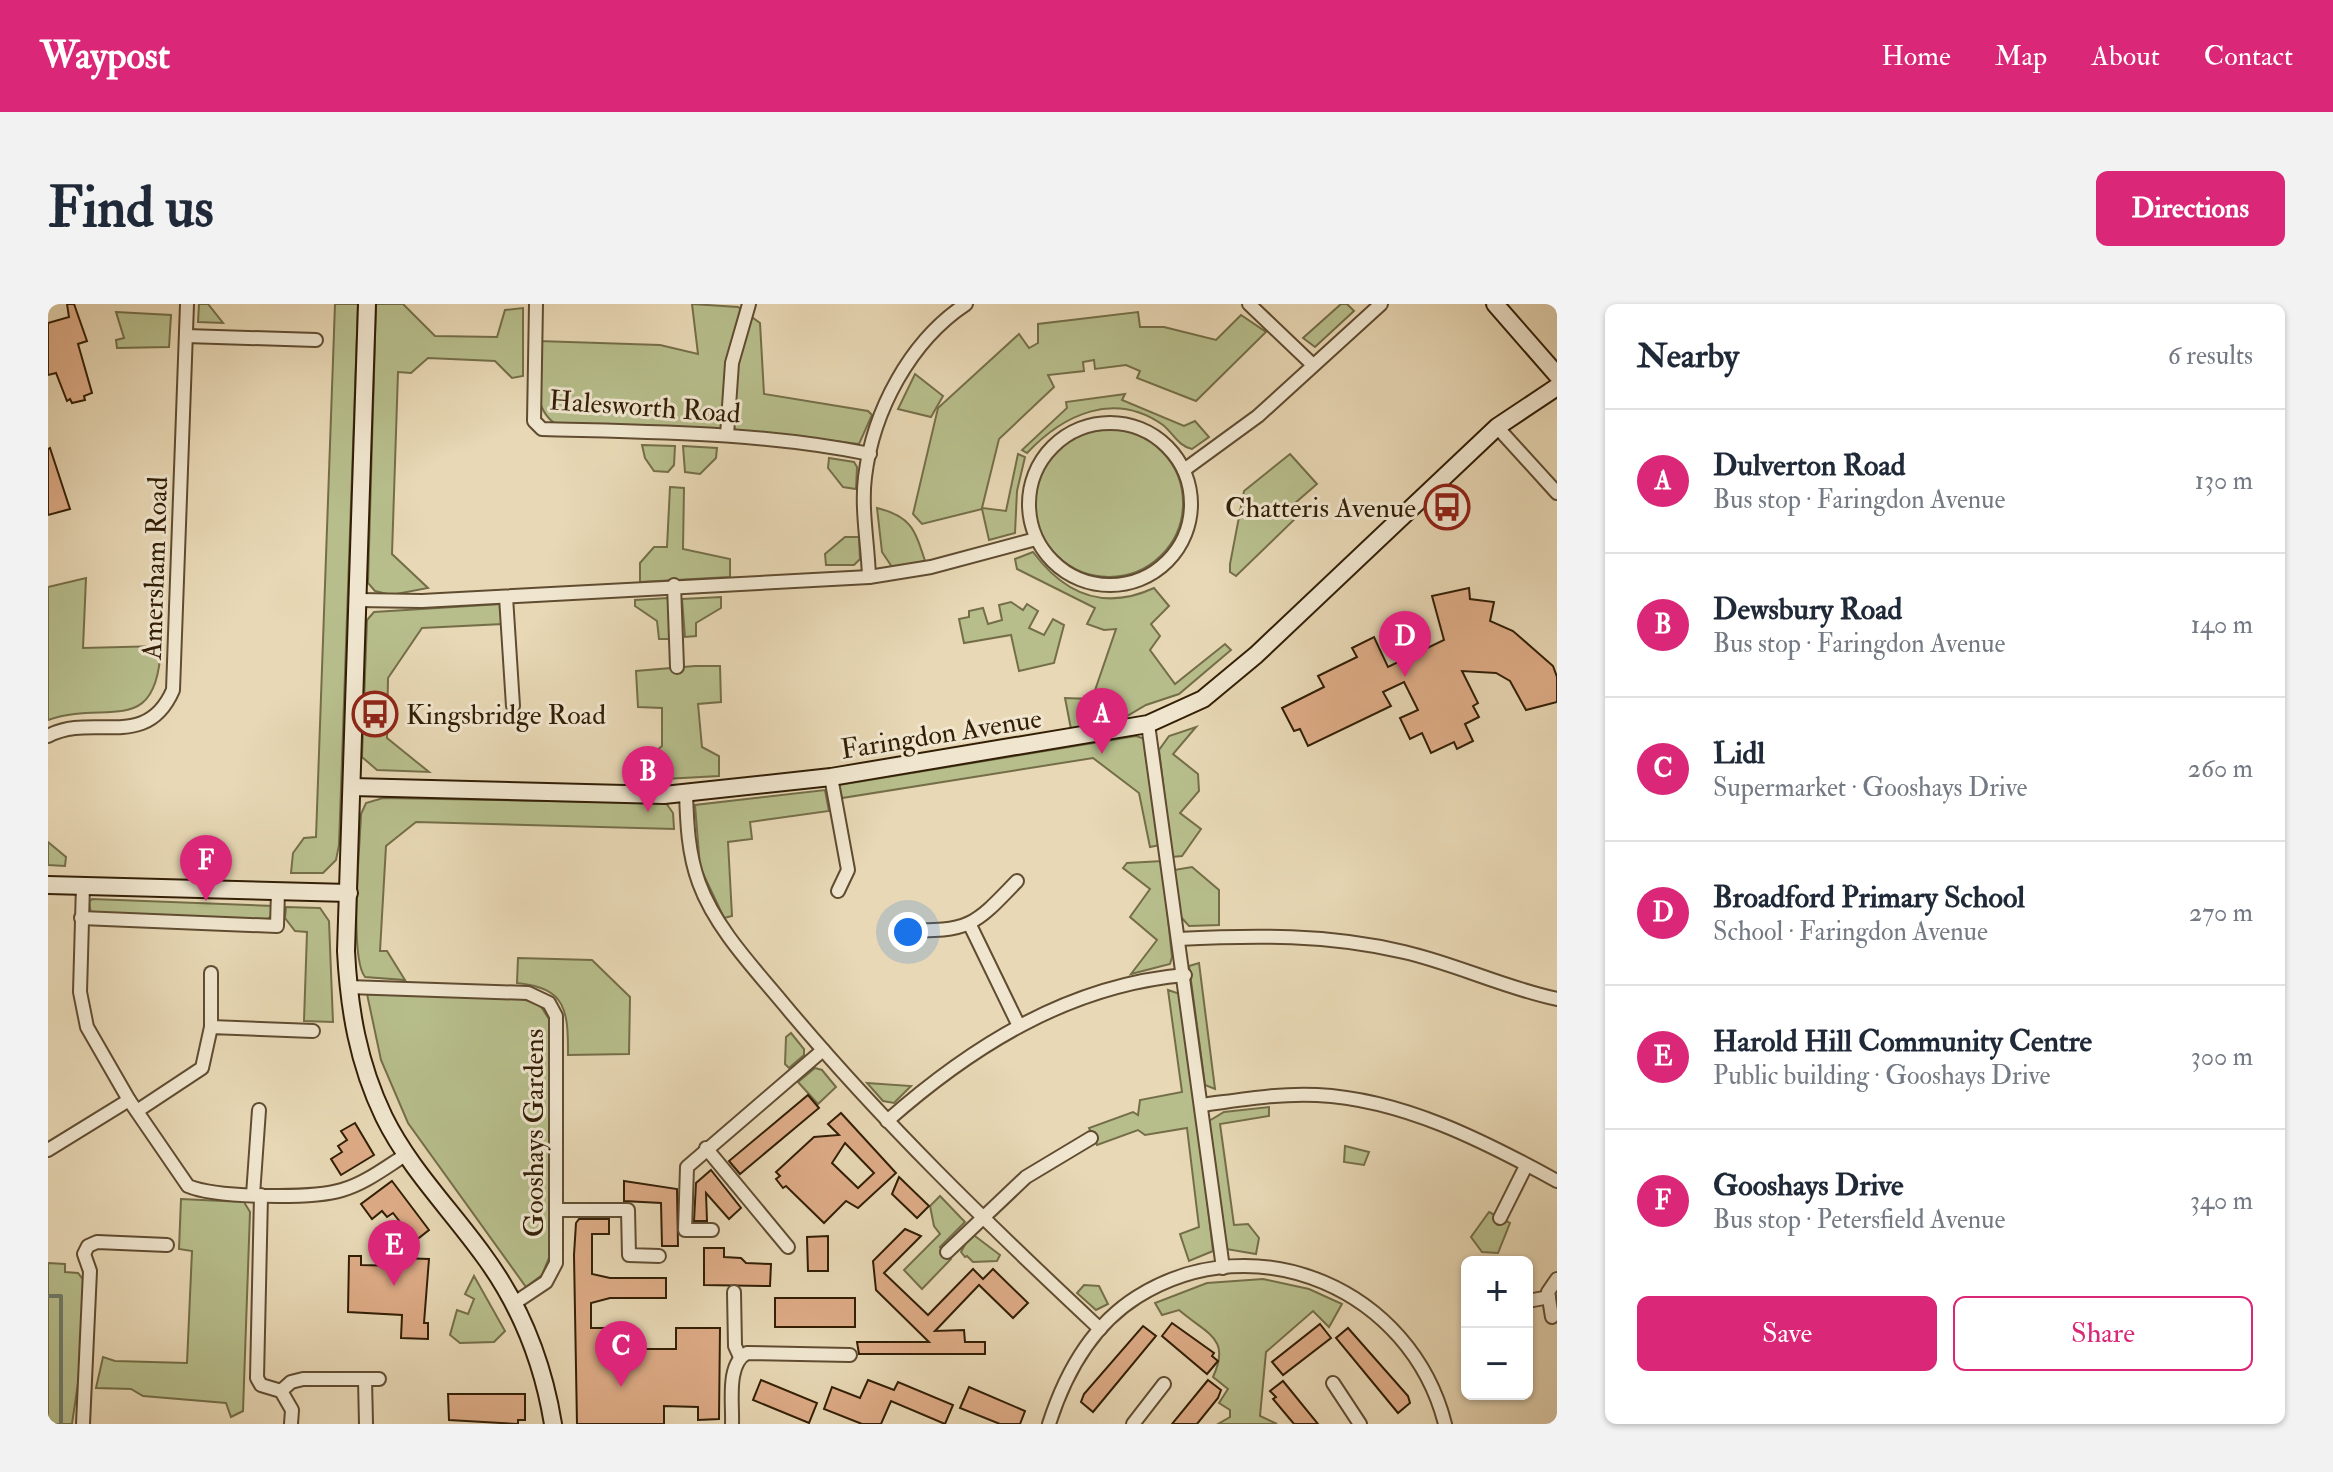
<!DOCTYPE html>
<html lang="en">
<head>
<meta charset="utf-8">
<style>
  :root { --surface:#fff; --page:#f2f2f3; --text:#1f2937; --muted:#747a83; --line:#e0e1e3; --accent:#db2777 }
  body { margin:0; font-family:"IM FELL Double Pica",serif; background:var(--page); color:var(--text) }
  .controls { position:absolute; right:24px; bottom:24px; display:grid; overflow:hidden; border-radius:12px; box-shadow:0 2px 6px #0004 }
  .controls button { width:72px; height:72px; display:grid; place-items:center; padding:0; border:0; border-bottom:2px solid var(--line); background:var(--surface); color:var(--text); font:40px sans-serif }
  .you { position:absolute; left:860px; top:628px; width:28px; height:28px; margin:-20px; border:6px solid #fff; border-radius:50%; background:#1a73e8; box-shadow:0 0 0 12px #1a73e833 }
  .badge { display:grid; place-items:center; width:52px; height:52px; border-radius:50%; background:var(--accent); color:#fff; font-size:26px; font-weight:700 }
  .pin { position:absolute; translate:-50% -66px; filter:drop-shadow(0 2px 4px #0008) }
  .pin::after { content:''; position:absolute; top:42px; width:28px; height:24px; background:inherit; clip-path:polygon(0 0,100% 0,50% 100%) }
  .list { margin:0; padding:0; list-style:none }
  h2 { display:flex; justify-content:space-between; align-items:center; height:104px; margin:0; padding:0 32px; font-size:34px }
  h2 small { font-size:26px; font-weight:400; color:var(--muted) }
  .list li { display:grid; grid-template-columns:52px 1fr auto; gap:24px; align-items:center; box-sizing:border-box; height:144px; padding:0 32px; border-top:2px solid var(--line) }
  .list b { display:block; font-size:30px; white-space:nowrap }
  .list p { margin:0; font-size:26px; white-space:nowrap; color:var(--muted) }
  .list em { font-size:26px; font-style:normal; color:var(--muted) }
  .actions { display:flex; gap:16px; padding:24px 32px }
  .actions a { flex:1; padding:18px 0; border:2px solid var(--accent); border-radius:12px; text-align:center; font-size:28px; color:var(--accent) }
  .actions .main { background:var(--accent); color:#fff }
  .map { position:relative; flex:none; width:1509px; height:1120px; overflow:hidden; border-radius:12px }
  header { display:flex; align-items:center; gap:48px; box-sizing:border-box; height:112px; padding:0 40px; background:var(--accent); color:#fff }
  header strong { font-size:38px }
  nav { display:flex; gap:44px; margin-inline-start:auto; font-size:28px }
  .intro { display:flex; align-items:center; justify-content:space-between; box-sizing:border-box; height:192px; padding:0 48px }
  h1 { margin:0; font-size:56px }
  .button { padding:20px 36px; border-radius:12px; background:var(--accent); color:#fff; font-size:28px; font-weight:700 }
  main { display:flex; gap:48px; padding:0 48px }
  aside { flex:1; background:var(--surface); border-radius:12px; box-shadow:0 2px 6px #0004 }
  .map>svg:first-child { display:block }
  .green { fill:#b7be8c; stroke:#746e48; stroke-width:2 }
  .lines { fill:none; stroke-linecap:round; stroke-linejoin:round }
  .stream { stroke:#6f7b6b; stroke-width:4 }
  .building { fill:#deac87; stroke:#321e05; stroke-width:2; fill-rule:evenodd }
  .street-casing { stroke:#604c31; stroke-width:16 }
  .secondary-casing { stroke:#321e05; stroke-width:20 }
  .street { stroke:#f0e6cf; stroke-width:12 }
  .secondary { stroke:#f0e6cf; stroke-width:16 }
  .labels { text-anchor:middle; stroke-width:6; stroke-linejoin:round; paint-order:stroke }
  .street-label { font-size:28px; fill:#321e05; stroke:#f0e6cf }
  .poi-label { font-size:28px; fill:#321e05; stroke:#f0e6cf; text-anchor:end }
</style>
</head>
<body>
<header>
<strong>Waypost</strong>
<nav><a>Home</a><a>Map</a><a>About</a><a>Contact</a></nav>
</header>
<div class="intro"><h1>Find us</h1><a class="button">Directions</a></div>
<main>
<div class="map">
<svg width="1509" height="1120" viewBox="0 0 1509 1120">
  <rect width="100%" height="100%" fill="#e8d8b5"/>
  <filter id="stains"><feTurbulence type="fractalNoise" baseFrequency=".0025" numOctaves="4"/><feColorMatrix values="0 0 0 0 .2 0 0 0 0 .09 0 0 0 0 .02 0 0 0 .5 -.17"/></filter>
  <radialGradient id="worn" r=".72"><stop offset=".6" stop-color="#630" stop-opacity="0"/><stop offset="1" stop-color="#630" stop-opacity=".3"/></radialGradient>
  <g class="green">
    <path d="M151 0H160L175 19 150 18Z"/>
    <path d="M287 0H310L291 541 288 556 275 569H243L245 549 256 534 268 533Z"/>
    <path d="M328 0H355L387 32 449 33 457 6 475 4V72L464 74 447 57 380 54 363 69 350 68 344 250 380 284 343 291 327 287 320 279Z"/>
    <path d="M644 0 690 3 712 19 716 90 820 107 824 111 811 140 719 129 511 122C481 106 491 68 491 37L612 41 650 50Z"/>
    <path d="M1293 0H1299L1306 7 1267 43 1255 34Z"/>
    <path d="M68 8 123 11 121 43 69 44 68 36 76 34Z"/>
    <path d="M1090 8 1092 23H1116L1168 36 1193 11 1218 28 1148 97 1089 74 1092 67 1078 61 1047 65 1046 56 1035 58 1036 67 1000 71 1006 83 951 135 934 204 958 207 970 150 977 153 969 187 967 229 941 236 934 205 874 220 865 210 890 104 971 30 981 44 990 39V20Z"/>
    <path d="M867 70 895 92 883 113 850 105Z"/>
    <path d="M1077 90 1074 96 1136 122 1147 117 1161 133 1144 145C1130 142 1125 129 1115 121 1066 86 1015 111 979 149L974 146 1019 104 1018 98Z"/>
    <circle cx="1061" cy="199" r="74"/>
    <path d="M594 141 627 142 626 161 620 168 606 167 597 154Z"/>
    <path d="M635 142 669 144 668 154 652 170 637 168Z"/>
    <path d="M1242 150 1269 180 1246 200 1253 209 1188 272 1182 268V260L1196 187Z"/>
    <path d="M781 154 806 158 809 163 808 185 795 183 780 164Z"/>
    <path d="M622 183 636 184 635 245 682 255V273L592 278V259L606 243H619Z"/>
    <path d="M829 204C863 212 867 226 877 257L844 263 834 248Z"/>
    <path d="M797 233H811L812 255 806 261H778L777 250Z"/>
    <path d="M985 248C1017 291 1056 307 1106 284L1121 302 1103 320 1112 332 1102 346 1127 380 1177 340 1183 346 1131 390 1098 401 1074 415 1023 425 1017 394 1044 395 1068 325 1056 326 1039 320 1047 304 969 265 967 255Z"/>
    <path d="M38 274 35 344 113 342C109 436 59 395 0 416V283Z"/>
    <path d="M673 293V304L648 319V332L637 333 634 295Z"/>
    <path d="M620 294 622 335H611L609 317 587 302V296Z"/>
    <path d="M963 298 975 306 979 300 990 307 981 324 996 331 1005 315 1016 321 1006 359 971 367 963 331 916 339 911 315 921 313V307L935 304 940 320 954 316 951 301Z"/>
    <path d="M453 300 455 320 374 324 340 374 339 434 381 468 329 466 314 453 319 316 326 308Z"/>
    <path d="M647 362H672L673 398 650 400 654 443 671 452V472L598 476 597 456 614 442V404L590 403 588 367Z"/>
    <path d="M1148 423 1125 450 1150 470 1151 487 1132 509 1153 525 1134 552 1124 553 1111 446 1121 432Z"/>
    <path d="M1088 432 1097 435 1104 447 1097 448 1112 541 1102 543 1091 489 1045 454 794 494 791 481Z"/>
    <path d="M777 486 781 507 702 518 704 535 680 538 684 612 676 614 652 563 647 501Z"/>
    <path d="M335 494 618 499 625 509 626 525 368 518 338 542 332 647H339L357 676 317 673C301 653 312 542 313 510L318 499Z"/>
    <path d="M0 538 18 553 17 562 0 561Z"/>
    <path d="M1114 557 1124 653 1122 660 1083 670 1109 636 1082 613 1102 585 1075 564 1079 559Z"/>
    <path d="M1144 563 1171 586V621L1141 622 1132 612 1126 566Z"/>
    <path d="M44 595 226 602V609L217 618 43 610 41 598Z"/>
    <path d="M238 603 272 604 281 617 285 718 256 717 259 628 247 627 237 614Z"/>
    <path d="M470 654 544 656 582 693 581 750 520 751C520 707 519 684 469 679Z"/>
    <path d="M1151 659 1167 785 1157 781 1141 662Z"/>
    <path d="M1120 686 1135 691 1165 947 1141 957 1132 930 1151 923 1139 824 1097 831 1090 826 1049 841 1041 824 1085 808 1090 811 1092 796 1134 788Z"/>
    <path d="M319 690 472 694 492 701 501 715 503 949 494 971 478 983 360 819 333 756Z"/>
    <path d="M743 729 756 745V751L741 764 737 760 738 733Z"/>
    <path d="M767 764 774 766 788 783 770 800 750 778Z"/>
    <path d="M819 779 863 782 846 799 835 797Z"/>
    <path d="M1221 803V812L1172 820 1186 921 1200 920 1211 934 1208 950 1178 945 1161 817 1176 808Z"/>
    <path d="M1297 842 1321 848 1316 861 1296 858Z"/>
    <path d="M892 892 917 918 892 943 903 955 874 985 856 966 892 930 886 922 882 902Z"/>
    <path d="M133 895 196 898 202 908 195 1107 183 1113 178 1099 95 1092 83 1085 48 1084 55 1053 67 1057 139 1059 144 947 131 945Z"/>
    <path d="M1441 908 1462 919 1450 949 1434 948 1423 933Z"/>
    <path d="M923 929 952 951 949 957 925 958 919 952 917 953 913 948Z"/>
    <path d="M0 959 17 960V968L30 969 37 978 33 1059 24 1120H0Z"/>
    <path d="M426 972 457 1027 446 1038 412 1039 402 1031 409 1006 420 1010 426 995 417 990Z"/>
    <path d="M1215 975 1261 985 1294 1000 1281 1023 1265 1007 1218 1048 1212 1112 1229 1120H1170L1182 1113V1106L1171 1099 1180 1085 1165 1073C1183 1034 1160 1031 1131 1006L1114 1011 1107 999 1159 979Z"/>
    <path d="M1036 981 1051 982 1060 1000 1048 1006 1029 989Z"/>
  </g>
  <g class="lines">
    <path class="stream" d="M0 992H13V1120"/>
  </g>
  <g class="building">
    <path d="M19 0H26L39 37 30 40 44 89 36 92 37 96 24 99 22 95 19 97 8 69 0 71V19L21 13Z"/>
    <path d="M2 144 22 205 0 211V145Z"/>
    <path d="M1421 284 1422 295 1446 298 1442 317 1465 327 1505 362 1509 373V398L1478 406 1462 377 1448 369 1414 367 1430 399 1425 402 1431 413 1417 420 1425 437 1409 445 1406 438 1383 449 1374 429 1362 435 1352 414 1370 406 1356 378 1335 388 1343 402 1260 442 1252 425 1246 427 1234 404 1276 383 1270 372 1309 353 1304 344 1326 333 1340 363 1396 336 1384 292Z"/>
    <path d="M760 791 771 804 692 870 681 857Z"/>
    <path d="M793 809 848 869 810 904 798 897 776 919 738 882 735 884 728 875 732 872 728 868 766 833 791 831 780 820ZM797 839 826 869 810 884 784 859Z"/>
    <path d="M307 819 326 851 293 871 283 855 294 848 290 842 299 836 293 827Z"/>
    <path d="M663 866 693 904 681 915 658 889 659 917H646L648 879Z"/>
    <path d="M851 873 881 902 869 914 844 890Z"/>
    <path d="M344 877 381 926 367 937 345 909 339 913 334 907 324 915 313 900Z"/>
    <path d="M576 877 629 885 630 942H614L613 899 576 897Z"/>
    <path d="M531 915H561V930H544V970L562 974H618V994H562L543 999V1024H561V1045H628V1024H672L671 1115 650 1116V1103L616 1102V1120H529L526 951 528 919Z"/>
    <path d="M857 925 873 932 836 969 880 1011 925 965 935 975 945 965 980 999 965 1014 931 981 887 1027 916 1026 917 1038H937V1050H811L809 1038H881L828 986 825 957Z"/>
    <path d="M780 932V967H760L759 933Z"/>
    <path d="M656 944H676V953L693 954 698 959 723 960 722 982 656 981Z"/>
    <path d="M301 952H313V961L353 962V954L381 955 376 1019H380V1035L353 1034 354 1011 300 1008Z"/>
    <rect x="727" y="994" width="80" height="29"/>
    <path d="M1124 1019 1166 1049 1164 1052 1170 1057 1159 1070 1114 1032Z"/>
    <path d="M1272 1020 1283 1034 1235 1071 1224 1058Z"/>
    <path d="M1095 1022 1108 1032 1045 1108 1033 1098 1036 1090Z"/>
    <path d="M1300 1024 1360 1092 1362 1099 1350 1109 1288 1034Z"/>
    <path d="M713 1076 769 1099 761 1119 705 1096Z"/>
    <path d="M820 1076 846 1086 850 1078 905 1101 897 1120 843 1097 833 1120H814L776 1105 784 1083 812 1094Z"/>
    <path d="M1160 1076 1173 1086 1170 1094 1149 1120H1124Z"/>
    <path d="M1235 1077 1270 1120H1246L1225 1095 1228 1093 1222 1087Z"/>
    <path d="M921 1083 977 1107 972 1120H952L912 1104Z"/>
    <path d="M400 1090H477V1116H470V1120L401 1116Z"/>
  </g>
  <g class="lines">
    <g class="street-casing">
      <g id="street">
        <path d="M488 0 486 117 494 125C603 128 714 128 822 150"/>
        <path d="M1201 0 1265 61"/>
        <path d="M138 32 268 36"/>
        <circle cx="1062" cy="200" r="81"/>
        <path d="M1449 123 1509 189"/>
        <path d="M679 131 684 59 701 0"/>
        <path d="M1136 166 1210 112 1333 0"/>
        <path d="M821 273C820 240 813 205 817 173 825 107 862 37 918 0"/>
        <path d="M626 281 629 363"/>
        <path d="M458 293 465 402"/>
        <path d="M310 296 374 297 821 273 883 263 988 235"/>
        <path d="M1100 420 1175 964"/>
        <path d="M0 432C45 408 98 448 125 386L139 0"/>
        <path d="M783 473 800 566 790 587"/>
        <path d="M638 489C639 519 640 549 651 579 667 623 704 662 734 698 832 816 941 921 1052 1025"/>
        <path d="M35 581 32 688 39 723 81 796 140 882C168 894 265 895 294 886 318 879 338 863 359 850"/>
        <path d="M33 614 229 622 230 587"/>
        <path d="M922 621 971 722"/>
        <path d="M857 626C921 628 926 622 969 577"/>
        <path d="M1130 635C1206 631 1281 630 1356 648 1408 660 1457 684 1509 695"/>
        <path d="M163 669V723"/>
        <path d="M300 683 480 689 501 699 508 712V959L498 978 465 1000"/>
        <path d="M1154 801C1192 796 1231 789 1269 791 1354 795 1436 837 1509 877"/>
        <path d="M89 807 154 764 163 723 265 727"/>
        <path d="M839 817C924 742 1021 681 1137 671"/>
        <path d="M658 844 740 943"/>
        <path d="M0 846 81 796"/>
        <path d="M205 891 211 806"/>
        <path d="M213 891 209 1074 213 1081 233 1087 244 1106 243 1120"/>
        <path d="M510 906H580L581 951 611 952"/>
        <path d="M1452 914 1478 862"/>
        <path d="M664 926H637L639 863 775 746"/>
        <path d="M899 948 978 873 1043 834"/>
        <path d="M686 988 687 1042 692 1053"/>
        <path d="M1480 997 1501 993"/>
        <path d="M1504 1013 1500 988 1509 975"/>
        <path d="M317 1075 318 1120"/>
        <path d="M1285 1079 1312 1120"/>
        <path d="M233 1087 243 1078 255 1075H331"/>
        <path d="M35 1120 42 967 36 950 40 942 49 938 119 941"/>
        <path d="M684 1120C685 1099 678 1060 699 1049L802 1051"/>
        <path d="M1001 1120C1017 1070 1043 1022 1089 993 1209 918 1363 986 1397 1120"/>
        <path d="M1085 1120 1116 1080"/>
      </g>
    </g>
    <g class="secondary-casing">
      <g id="secondary">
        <path d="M319 0 298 647C301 705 310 759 336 813 361 864 403 906 436 952 472 1001 495 1059 505 1120"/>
        <path d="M1447 0 1509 71"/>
        <path d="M304 483 616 491 783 473 1100 420 1155 395 1208 351 1449 123 1509 83"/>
        <path d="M0 581 301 589"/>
      </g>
    </g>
    <use href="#street" class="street"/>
    <use href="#secondary" class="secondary"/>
  </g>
  <defs>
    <g id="bus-ring" transform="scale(2.3)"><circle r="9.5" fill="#f0e6cf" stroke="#8f2418" stroke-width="1.5"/><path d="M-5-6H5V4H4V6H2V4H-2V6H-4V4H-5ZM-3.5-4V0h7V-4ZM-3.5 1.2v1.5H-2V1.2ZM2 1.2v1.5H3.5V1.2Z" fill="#8f2418"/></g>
  </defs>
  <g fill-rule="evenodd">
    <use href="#bus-ring" x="1399" y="203"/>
    <use href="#bus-ring" x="327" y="410"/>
  </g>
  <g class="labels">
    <g class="street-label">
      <text transform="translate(597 102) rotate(4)" y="10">Halesworth Road</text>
      <text transform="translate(106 264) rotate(-88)" y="10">Amersham Road</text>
      <text transform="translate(893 429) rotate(-9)" y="10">Faringdon Avenue</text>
      <text transform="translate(485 829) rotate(-90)" y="10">Gooshays Gardens</text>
    </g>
    <g class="poi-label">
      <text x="1368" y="213">Chatteris Avenue</text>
      <text x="358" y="420" text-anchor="start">Kingsbridge Road</text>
    </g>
  </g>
  <rect width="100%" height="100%" filter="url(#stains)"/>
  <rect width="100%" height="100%" fill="url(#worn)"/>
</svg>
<div class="controls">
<button>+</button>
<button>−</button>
</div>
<div class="you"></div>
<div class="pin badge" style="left:1054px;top:450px">A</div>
<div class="pin badge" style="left:600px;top:508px">B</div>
<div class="pin badge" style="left:573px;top:1083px">C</div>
<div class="pin badge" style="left:1357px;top:373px">D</div>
<div class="pin badge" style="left:346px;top:982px">E</div>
<div class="pin badge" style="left:158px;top:597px">F</div>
</div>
<aside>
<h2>Nearby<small>6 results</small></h2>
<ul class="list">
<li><span class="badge">A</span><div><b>Dulverton Road</b><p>Bus stop · Faringdon Avenue</p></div><em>130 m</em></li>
<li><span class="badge">B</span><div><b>Dewsbury Road</b><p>Bus stop · Faringdon Avenue</p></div><em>140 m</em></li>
<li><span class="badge">C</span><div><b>Lidl</b><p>Supermarket · Gooshays Drive</p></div><em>260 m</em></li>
<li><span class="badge">D</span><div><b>Broadford Primary School</b><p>School · Faringdon Avenue</p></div><em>270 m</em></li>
<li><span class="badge">E</span><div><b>Harold Hill Community Centre</b><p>Public building · Gooshays Drive</p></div><em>300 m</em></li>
<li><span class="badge">F</span><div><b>Gooshays Drive</b><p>Bus stop · Petersfield Avenue</p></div><em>340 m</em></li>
</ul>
<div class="actions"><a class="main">Save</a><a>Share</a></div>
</aside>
</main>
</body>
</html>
